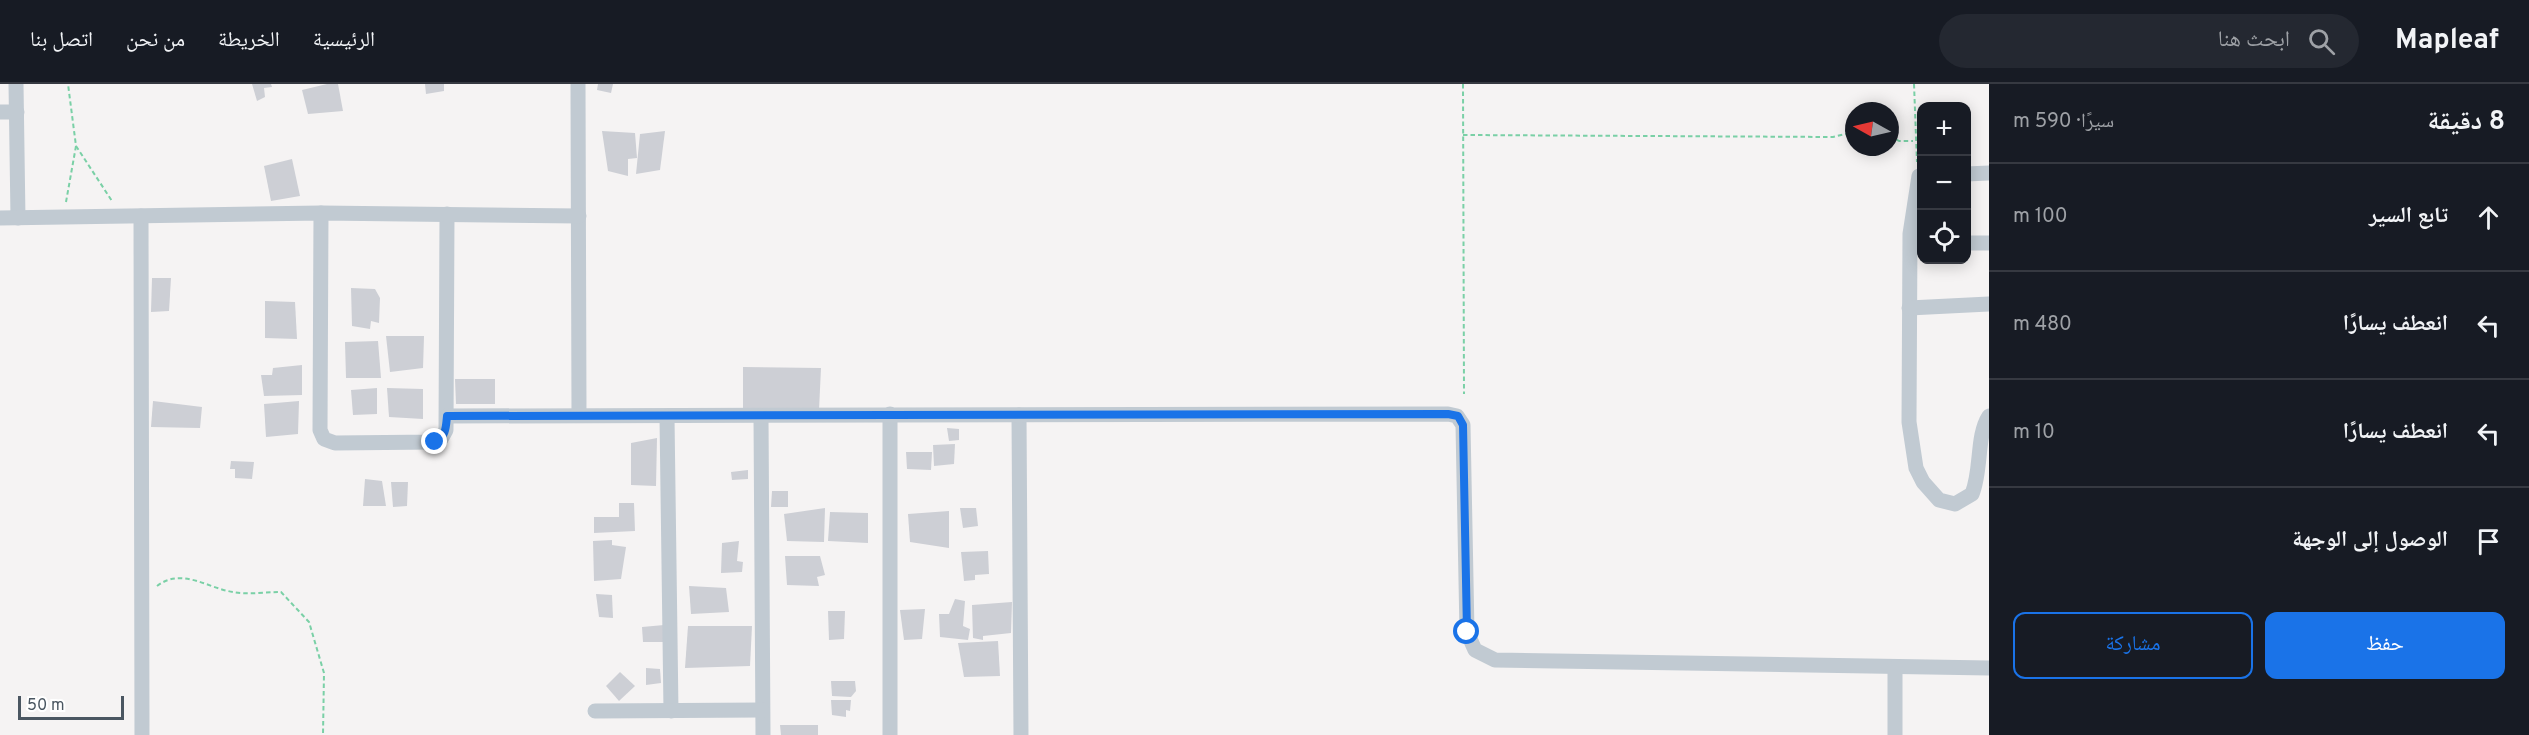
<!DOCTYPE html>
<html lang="ar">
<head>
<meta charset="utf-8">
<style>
  :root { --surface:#171b24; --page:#242831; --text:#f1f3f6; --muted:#9ea1a6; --line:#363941; --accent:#1a73e8 }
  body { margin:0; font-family:Overpass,"Noto Naskh Arabic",sans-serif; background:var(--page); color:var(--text); direction:rtl }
  .controls { position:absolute; right:18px; top:18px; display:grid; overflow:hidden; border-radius:12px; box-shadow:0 3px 15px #0003 }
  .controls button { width:54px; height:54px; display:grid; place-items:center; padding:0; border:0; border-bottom:2px solid var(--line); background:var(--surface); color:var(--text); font:30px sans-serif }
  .compass { position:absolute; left:1845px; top:18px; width:54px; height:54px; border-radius:50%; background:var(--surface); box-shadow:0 3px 15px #0003; rotate:278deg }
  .scale { position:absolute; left:18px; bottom:15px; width:106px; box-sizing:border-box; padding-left:6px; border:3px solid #4a5661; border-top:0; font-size:16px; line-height:21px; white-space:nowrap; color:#4a5661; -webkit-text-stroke:4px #fff; paint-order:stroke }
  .stop { position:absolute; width:18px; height:18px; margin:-14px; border:4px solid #1a73e8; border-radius:50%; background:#fff }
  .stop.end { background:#1a73e8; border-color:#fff; box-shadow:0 2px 6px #0008 }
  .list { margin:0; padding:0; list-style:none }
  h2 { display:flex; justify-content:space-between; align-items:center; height:78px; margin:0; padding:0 24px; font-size:26px }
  h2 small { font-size:20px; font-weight:400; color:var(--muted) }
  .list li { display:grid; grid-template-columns:39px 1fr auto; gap:18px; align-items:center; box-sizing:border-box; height:108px; padding:0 24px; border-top:2px solid var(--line) }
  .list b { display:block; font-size:22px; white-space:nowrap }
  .list em { font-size:20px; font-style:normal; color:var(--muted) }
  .actions { display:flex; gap:12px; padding:18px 24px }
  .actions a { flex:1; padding:14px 0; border:2px solid var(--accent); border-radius:12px; text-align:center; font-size:21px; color:var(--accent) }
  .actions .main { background:var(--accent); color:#fff }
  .icon { flex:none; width:33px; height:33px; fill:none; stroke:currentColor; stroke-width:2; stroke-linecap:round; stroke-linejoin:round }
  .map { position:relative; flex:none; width:1989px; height:651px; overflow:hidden; direction:ltr }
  header { display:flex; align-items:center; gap:36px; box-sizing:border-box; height:84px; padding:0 30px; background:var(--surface); border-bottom:2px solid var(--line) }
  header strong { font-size:28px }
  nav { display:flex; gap:33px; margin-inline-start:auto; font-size:21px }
  .search { width:420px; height:54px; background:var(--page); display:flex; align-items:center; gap:15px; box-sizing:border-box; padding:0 21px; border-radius:33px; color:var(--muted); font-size:22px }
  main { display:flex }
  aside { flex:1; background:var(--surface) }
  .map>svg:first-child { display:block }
  .building { fill:#cdcfd5 }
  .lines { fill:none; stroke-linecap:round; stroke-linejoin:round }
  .path { stroke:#7ad0a6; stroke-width:2; stroke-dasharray:4.5 3; stroke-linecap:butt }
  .minor { stroke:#c1cad2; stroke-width:15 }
  .route { stroke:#1a73e8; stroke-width:8 }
</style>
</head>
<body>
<header>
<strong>Mapleaf</strong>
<div class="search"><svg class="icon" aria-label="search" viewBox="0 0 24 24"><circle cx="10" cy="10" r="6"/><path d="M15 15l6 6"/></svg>ابحث هنا</div>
<nav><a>الرئيسية</a><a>الخريطة</a><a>من نحن</a><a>اتصل بنا</a></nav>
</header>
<main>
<aside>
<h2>8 دقيقة<small>سيرًا · 590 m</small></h2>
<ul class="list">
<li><svg class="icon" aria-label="ahead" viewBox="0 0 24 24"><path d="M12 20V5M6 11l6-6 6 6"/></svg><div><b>تابع السير</b></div><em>100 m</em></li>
<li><svg class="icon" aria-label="left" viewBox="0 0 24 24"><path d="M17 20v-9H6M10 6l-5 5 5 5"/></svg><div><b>انعطف يسارًا</b></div><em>480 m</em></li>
<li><svg class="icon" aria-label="left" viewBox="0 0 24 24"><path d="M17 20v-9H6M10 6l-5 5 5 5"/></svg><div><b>انعطف يسارًا</b></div><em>10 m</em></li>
<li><svg class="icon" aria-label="arrive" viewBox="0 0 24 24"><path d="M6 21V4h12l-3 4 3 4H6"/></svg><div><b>الوصول إلى الوجهة</b></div></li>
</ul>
<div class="actions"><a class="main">حفظ</a><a>مشاركة</a></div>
</aside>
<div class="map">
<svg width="1989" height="651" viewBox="0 0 1989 651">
  <rect width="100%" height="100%" fill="#f5f3f3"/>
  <g class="building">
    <path d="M252 0H271L272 3 264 4 265 13 257 17Z"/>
    <path d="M327 0H338L343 27 308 30 302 6Z"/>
    <path d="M425 0H444V7L426 10Z"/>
    <path d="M598 0H613L611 9 597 6Z"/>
    <path d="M602 47 635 49 637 74 628 75V92L608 87Z"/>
    <path d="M665 47 660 86 636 90 640 50Z"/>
    <path d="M292 75 300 112 271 117 264 82Z"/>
    <path d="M152 194H171L169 227 151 228Z"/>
    <path d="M351 204 375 205 380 214 379 239 371 237 370 245 352 242Z"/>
    <path d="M265 217 295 218 297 255 265 254Z"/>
    <path d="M386 252H424L423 284 390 288Z"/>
    <path d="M378 257 381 294H346L345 258Z"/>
    <path d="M302 281V311L264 312 261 291H272L273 284Z"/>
    <path d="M743 283 821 284 819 326 743 325Z"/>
    <path d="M455 295H495V320H456Z"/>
    <path d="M377 304V330L353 331 351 306Z"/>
    <path d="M387 304 423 305V335L389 333Z"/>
    <path d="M153 317 202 323 200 344 151 343Z"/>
    <path d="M299 317 298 350 266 353 264 320Z"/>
    <path d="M947 344 959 345V356L949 357Z"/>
    <path d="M657 354 656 402 631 401V359Z"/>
    <path d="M955 360 954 380 934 382 933 361Z"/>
    <path d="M906 368H932L931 386 907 385Z"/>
    <path d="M231 377 254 378 252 395 235 394V385H230Z"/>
    <path d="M748 386V395L732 396 731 388Z"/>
    <path d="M365 395 382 397 386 422H363Z"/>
    <path d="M391 398H408L407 422 393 423Z"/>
    <path d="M772 407H788V423H771Z"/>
    <path d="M619 419H634L635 447 594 449V433H619Z"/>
    <path d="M825 424 824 458 787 457 784 430Z"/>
    <path d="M960 424H976L978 442 963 444Z"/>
    <path d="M949 427V464L910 458 908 430Z"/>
    <path d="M830 428 868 429V459L828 457Z"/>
    <path d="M612 456V461L626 463 621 495 594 497 593 457Z"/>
    <path d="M739 457 737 477 743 478 742 488 721 489 722 459Z"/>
    <path d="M988 467 989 490 975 491V496L964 497 961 468Z"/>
    <path d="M785 472H820L825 491 817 493 819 502 787 501Z"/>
    <path d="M689 502 726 504 729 528 691 530Z"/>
    <path d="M596 510 612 511 613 534 599 533Z"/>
    <path d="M955 515 965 517 963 542 970 545 968 556 940 553 939 530H949Z"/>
    <path d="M1012 518 1011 549 983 552V556L973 554 972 521Z"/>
    <path d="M925 525 922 555 904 556 900 526Z"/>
    <path d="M828 527H845L844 555 829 556Z"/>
    <path d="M664 541V558H643L642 543Z"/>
    <path d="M688 542H752L750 582 685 584Z"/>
    <path d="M998 557 1000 592 964 593 958 559Z"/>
    <path d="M646 584 660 585 661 599 646 601Z"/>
    <path d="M620 588 635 602 619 617 606 602Z"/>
    <path d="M831 597H855L856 607 851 613 832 612Z"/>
    <path d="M831 616H851L850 627 846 626V633L832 631Z"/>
    <path d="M780 641H818V651H781Z"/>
  </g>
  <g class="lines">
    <g class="path">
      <path d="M1463 0 1464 310"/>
      <path d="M1914 0 1917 78"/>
      <path d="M1463 51 1833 53 1854 48"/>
      <path d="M1890 52 1899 57H1913"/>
      <path d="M76 62 112 117"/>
      <path d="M66 118 76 62 68 0"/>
      <path d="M157 502C182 483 207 504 233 508 248 511 266 508 281 508L309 538 324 589 323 651"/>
    </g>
    <g class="minor">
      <path d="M16 0 18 134"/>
      <path d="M578 0 579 330"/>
      <path d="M0 28H17"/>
      <path d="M1966 90 1989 89"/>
      <path d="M1922 92H1919L1910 150 1909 338 1916 384 1923 398 1939 416 1955 420 1972 410C1982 386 1976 352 1989 332"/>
      <path d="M321 129 320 346 324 355 335 359 435 358 441 355 446 346 447 130"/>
      <path d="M141 132 142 651"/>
      <path d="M0 134 321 129 579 132"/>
      <path d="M1966 159H1989"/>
      <path d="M1909 224 1989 220"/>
      <path d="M890 330V651"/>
      <path d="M1019 331 1021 651"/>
      <path d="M447 332 1448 330 1457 332 1463 341 1467 548 1475 566 1495 576 1989 584"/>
      <path d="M761 332 763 651"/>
      <path d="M667 333 671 627"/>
      <path d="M1895 584V651"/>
      <path d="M595 627 762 626"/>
    </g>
  </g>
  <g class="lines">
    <path class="route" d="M435 358C446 353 446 343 447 332L1448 330 1458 332 1463 341 1467 548"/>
  </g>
</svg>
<div class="controls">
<button>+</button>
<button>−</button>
<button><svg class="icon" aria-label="locate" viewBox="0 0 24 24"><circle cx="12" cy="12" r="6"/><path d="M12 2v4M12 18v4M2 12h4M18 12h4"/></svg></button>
</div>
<svg class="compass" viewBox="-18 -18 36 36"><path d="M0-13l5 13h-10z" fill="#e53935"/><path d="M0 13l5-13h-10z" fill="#9ea1a6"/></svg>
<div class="scale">50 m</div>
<div class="stop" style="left:1467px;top:548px"></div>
<div class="stop end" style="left:435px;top:358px"></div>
</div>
</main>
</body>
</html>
